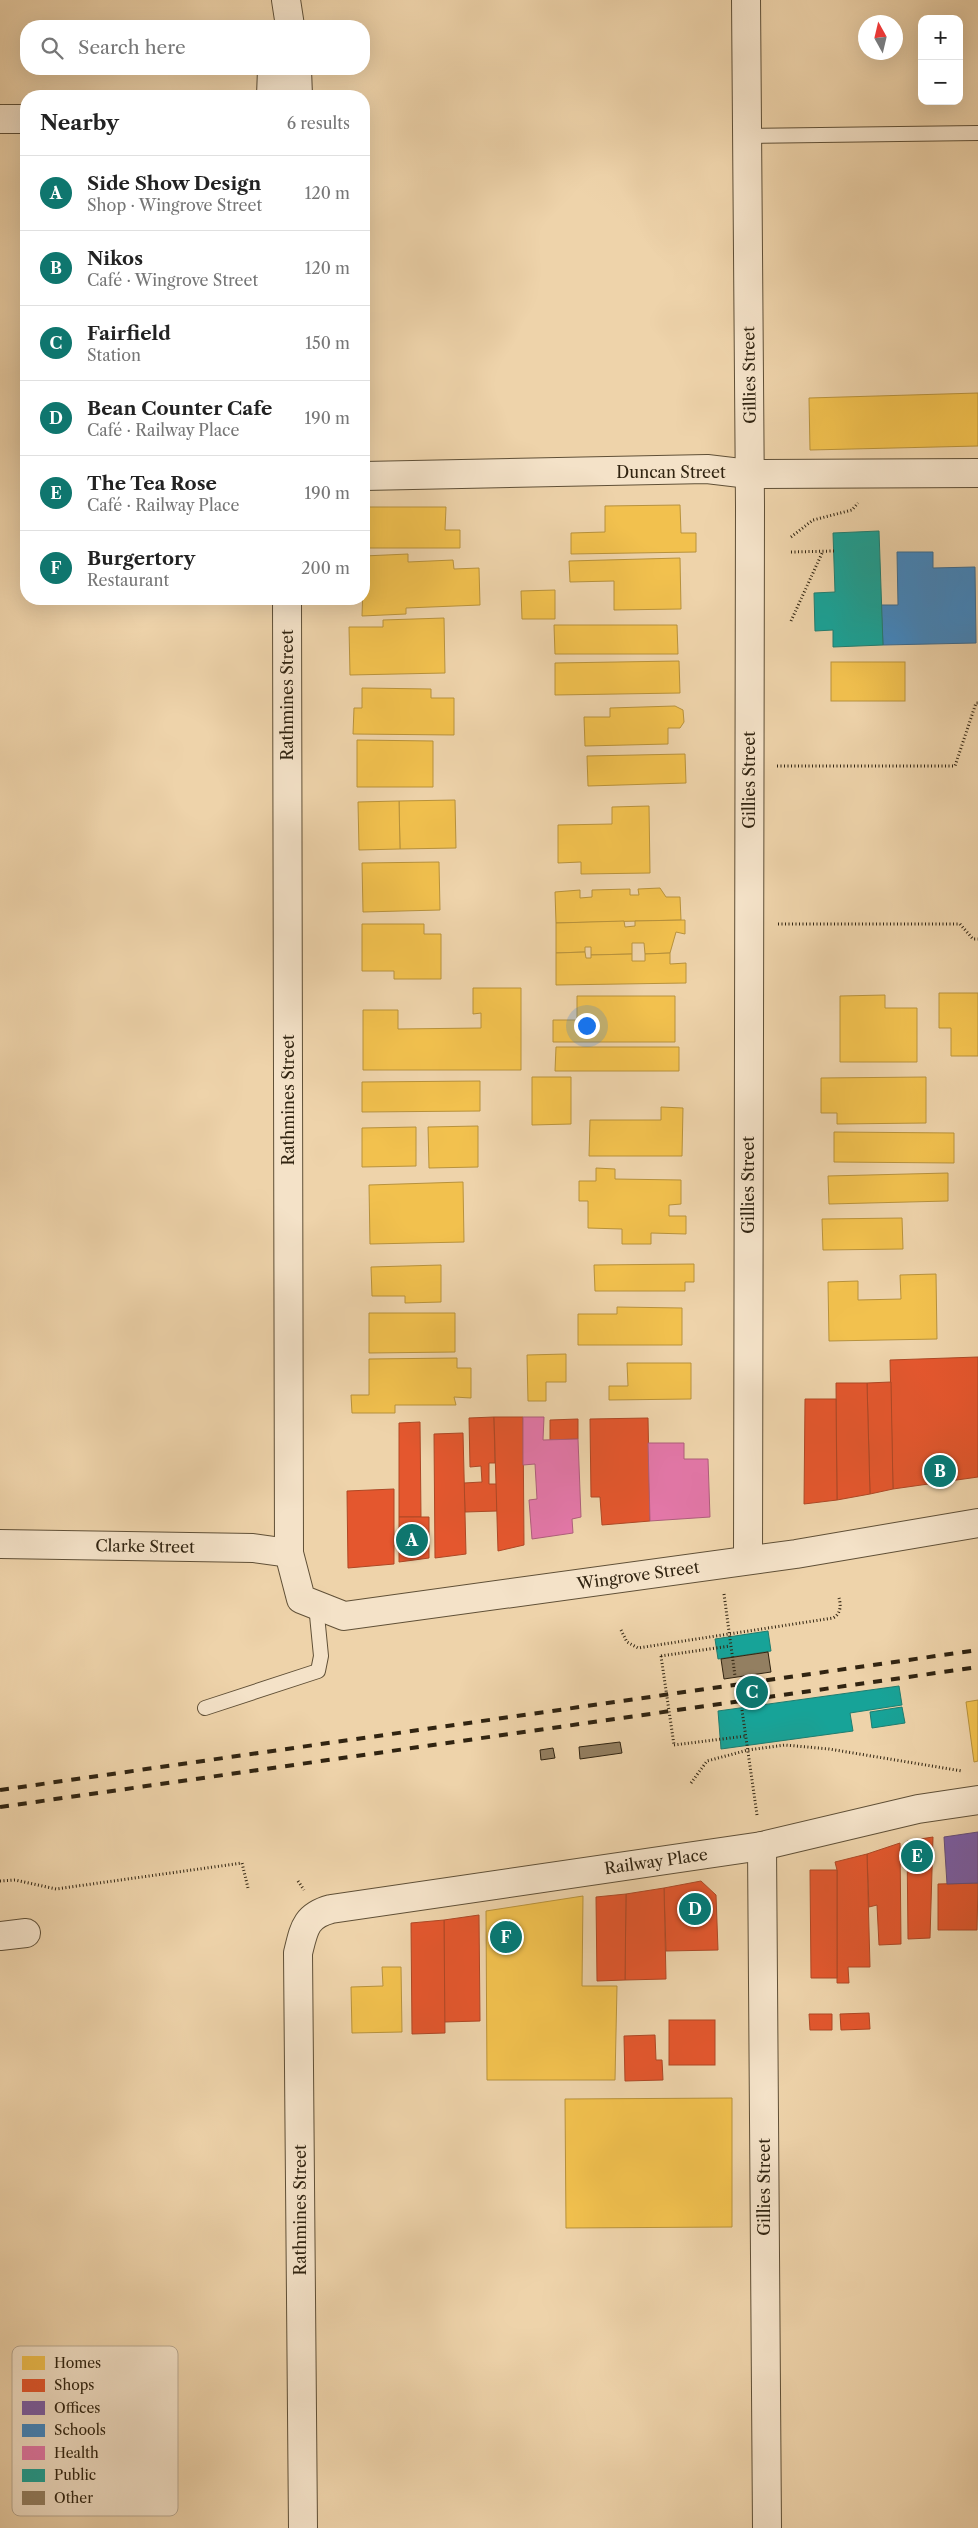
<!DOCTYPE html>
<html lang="en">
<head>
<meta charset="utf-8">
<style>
  :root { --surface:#fff; --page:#f2f2f2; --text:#222; --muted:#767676; --line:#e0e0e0; --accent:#0f766e }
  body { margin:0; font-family:"Libre Caslon Text",serif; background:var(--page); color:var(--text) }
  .controls { position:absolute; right:15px; top:15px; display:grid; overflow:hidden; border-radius:10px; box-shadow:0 5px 20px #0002 }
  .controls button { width:45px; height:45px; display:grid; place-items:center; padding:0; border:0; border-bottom:1px solid var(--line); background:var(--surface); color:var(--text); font:25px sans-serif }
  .compass { position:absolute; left:858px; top:15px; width:45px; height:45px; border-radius:50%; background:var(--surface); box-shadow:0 5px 20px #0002; rotate:352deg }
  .you { position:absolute; left:586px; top:1025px; width:18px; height:18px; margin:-12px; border:4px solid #fff; border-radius:50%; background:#1a73e8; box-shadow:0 0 0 8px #1a73e833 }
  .badge { display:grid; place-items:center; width:32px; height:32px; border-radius:50%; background:var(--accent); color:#fff; font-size:16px; font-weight:700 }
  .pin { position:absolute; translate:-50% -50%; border:2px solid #fff; box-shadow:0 1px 5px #0006 }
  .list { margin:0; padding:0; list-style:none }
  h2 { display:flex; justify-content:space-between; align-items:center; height:65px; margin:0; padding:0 20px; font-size:21px }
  h2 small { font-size:16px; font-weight:400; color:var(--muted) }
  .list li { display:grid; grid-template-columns:32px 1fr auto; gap:15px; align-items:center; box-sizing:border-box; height:75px; padding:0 20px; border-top:1px solid var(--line) }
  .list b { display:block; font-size:19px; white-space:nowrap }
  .list p { margin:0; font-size:16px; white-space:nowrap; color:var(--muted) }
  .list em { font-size:16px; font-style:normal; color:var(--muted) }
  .icon { flex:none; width:28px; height:28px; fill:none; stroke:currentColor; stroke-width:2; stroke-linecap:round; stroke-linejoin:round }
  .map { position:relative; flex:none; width:978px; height:2528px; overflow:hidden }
  .search { position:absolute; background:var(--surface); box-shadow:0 5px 20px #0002; left:20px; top:20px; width:350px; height:55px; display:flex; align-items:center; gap:12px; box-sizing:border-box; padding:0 18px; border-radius:20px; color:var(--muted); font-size:19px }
  .panel { position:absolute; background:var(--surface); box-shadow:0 5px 20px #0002; left:20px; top:90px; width:350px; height:515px; border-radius:20px }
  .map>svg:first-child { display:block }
  .homes { fill:#f2c14e; stroke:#b8923c }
  .shops { fill:#e4572e; stroke:#ae4825 }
  .offices { fill:#7b5ea7; stroke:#654d7a }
  .schools { fill:#3f88c5; stroke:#3b6a8f }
  .health { fill:#e377a8; stroke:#ae5e7b }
  .public { fill:#17a398; stroke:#1f7d70 }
  .building { fill:#937f61; stroke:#312411 }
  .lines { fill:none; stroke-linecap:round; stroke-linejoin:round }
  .lane-casing { stroke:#605037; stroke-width:16 }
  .street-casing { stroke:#605037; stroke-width:30 }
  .path { stroke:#312411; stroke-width:3; stroke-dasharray:1 2.5; stroke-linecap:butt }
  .lane { stroke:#f4e2c8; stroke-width:14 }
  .street { stroke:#f4e2c8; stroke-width:28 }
  .rail { stroke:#312411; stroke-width:4; stroke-dasharray:9 9; stroke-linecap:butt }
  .path-bridge { stroke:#312411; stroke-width:3; stroke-dasharray:1 2.5; stroke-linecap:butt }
  .labels { text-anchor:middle; stroke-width:5; stroke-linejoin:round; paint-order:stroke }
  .street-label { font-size:16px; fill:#312411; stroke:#f4e2c8 }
  .key { fill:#f4e2c8; stroke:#baa991; stroke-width:1 }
  .key-label { font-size:14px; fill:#312411 }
</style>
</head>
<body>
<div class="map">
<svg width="978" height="2528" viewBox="0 0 978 2528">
  <rect width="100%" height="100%" fill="#eed3aa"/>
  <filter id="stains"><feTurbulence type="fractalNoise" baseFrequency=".004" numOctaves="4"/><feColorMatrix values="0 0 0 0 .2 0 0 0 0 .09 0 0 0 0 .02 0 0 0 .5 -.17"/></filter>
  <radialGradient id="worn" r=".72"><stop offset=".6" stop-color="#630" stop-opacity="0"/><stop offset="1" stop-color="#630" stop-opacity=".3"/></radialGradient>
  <g class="homes">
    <path d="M978 393V446L810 450 809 398Z"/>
    <path d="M680 505 681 533H696V552L571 554V533L605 532V506Z"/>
    <path d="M364 507H446L445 530H460V548H364Z"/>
    <path d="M408 554V562L453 560 454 569 479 568 480 605 406 608V614L362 616 364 556Z"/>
    <path d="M680 558 681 609 614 610V581L570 582 569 561Z"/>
    <path d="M555 590V619H522L521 591Z"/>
    <path d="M444 618 445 673 350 675 349 627H383V620Z"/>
    <path d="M554 625H677L678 654H555Z"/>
    <path d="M679 661 680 693 555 695V663Z"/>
    <rect x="831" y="662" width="74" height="39"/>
    <path d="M362 688 431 689V698H454V735L353 734 354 708H362Z"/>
    <path d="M675 706 683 710 684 722 680 728H668V744L585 746 584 717H610V708Z"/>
    <path d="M357 740 433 741V787H357Z"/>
    <path d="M685 754 686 783 588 786 587 756Z"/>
    <path d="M455 800 456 848 400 849 399 801Z"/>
    <path d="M399 801 400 849 359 850 358 802Z"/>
    <path d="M649 806 650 873 581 874V862L558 863V825L612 824V807Z"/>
    <path d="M439 862 440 910 363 912 362 863Z"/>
    <path d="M660 888 666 897H680L681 920 556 923 555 892 580 890V898L592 897V890L630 889V895H639L638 889Z"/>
    <path d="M685 920V934L676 932 670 953 645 954 644 943H632V954L591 955V947H585V952L556 953V923L624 921 625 927 635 926V921Z"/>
    <path d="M362 924H424V934H441V979H394V971H362Z"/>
    <path d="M585 952 586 958H591V955L632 954V961H645V954L670 953V964L686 963V983L556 985V953Z"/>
    <path d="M473 988H521V1070H363V1010H398V1029L481 1028V1013L473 1014Z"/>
    <path d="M939 993H978V1056H951V1028H939Z"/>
    <path d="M885 995V1008H917V1062H840V996Z"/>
    <path d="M577 996H675V1042H553V1020H577Z"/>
    <path d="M556 1047H679V1071H555Z"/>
    <path d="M532 1077H571V1124L532 1125Z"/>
    <path d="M926 1077V1123L837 1124V1113H821V1078Z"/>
    <path d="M480 1081V1111L362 1112V1082Z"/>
    <path d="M661 1107 683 1108 682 1156H589L590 1120H661Z"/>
    <path d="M478 1126V1167L429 1168 428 1127Z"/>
    <path d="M416 1127V1166L362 1167V1128Z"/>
    <path d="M834 1132 954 1133V1163L834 1162Z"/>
    <path d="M596 1168 615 1169V1179L681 1180V1204L669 1205V1216H686V1234L651 1233V1244H622V1229L588 1228V1201H579V1181H596Z"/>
    <path d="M948 1173V1201L829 1204 828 1176Z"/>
    <path d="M463 1182 464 1242 370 1244 369 1185Z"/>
    <path d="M902 1218 903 1249 823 1250 822 1219Z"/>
    <path d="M694 1264V1282H685V1291H595L594 1265Z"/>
    <path d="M441 1265V1302L405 1303V1296H372L371 1267Z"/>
    <path d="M936 1274 937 1339 829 1341 828 1282 858 1281V1300L901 1299 900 1275Z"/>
    <path d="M617 1307 682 1308V1345H578V1314H617Z"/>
    <path d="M369 1313H455V1352L369 1353Z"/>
    <path d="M566 1354V1382H546V1401H528L527 1355Z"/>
    <path d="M457 1358V1368H471V1398L454 1397 456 1405H395V1413H352L351 1395H369V1359Z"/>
    <path d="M627 1363H691V1399L609 1400V1386H628Z"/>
    <path d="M978 1700V1761L974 1762 966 1702Z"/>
    <path d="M583 1896 582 1986H617L615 2080H487L486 1911Z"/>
    <path d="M382 1967H401L402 2032 352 2033 351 1987 383 1986Z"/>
    <path d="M732 2098V2227L566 2228 565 2099Z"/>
  </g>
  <g class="shops">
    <path d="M978 1357V1477L893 1489 890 1360Z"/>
    <path d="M891 1382 893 1489 870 1494 867 1383Z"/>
    <path d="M836 1383H867L870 1494 837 1500Z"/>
    <path d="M805 1399H836L837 1500 804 1504Z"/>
    <path d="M494 1417 495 1463H489V1484H497V1511L465 1512 464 1483 482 1482 481 1466 470 1467 469 1418Z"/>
    <path d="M494 1417H523L524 1545 498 1551Z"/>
    <path d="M648 1418 650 1521 602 1525 600 1497H591L590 1419Z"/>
    <path d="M578 1419V1439L550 1440V1420Z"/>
    <path d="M420 1422 421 1517H399V1423Z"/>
    <path d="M463 1433 466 1554 435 1558 434 1434Z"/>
    <path d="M394 1489V1564L348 1568 347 1491Z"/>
    <path d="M399 1517H429V1558L399 1562Z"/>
    <path d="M933 1837 930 1938 908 1939 907 1841Z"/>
    <path d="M900 1843 901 1944 879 1945 877 1905 869 1907 867 1854Z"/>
    <path d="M867 1854 870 1967H848L849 1983H837V1870L835 1862Z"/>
    <path d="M810 1870H837V1978H811Z"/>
    <path d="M701 1881 716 1895 718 1950 666 1951 664 1888Z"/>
    <path d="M978 1883 977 1930H938V1884Z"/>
    <path d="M664 1888 666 1979 625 1980 626 1894Z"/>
    <path d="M626 1894 625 1980 597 1981 596 1897Z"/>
    <path d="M479 1915 480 2021 444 2022V1920Z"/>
    <path d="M444 1920 445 2033 412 2034 411 1923Z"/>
    <path d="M869 2013 870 2029 841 2030 840 2014Z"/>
    <path d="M809 2014H832V2030H810Z"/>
    <rect x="669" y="2020" width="46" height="45"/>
    <path d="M655 2035 656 2060H662L663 2080 625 2081 624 2036Z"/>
  </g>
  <path class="offices" d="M978 1832V1883L947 1884 944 1837Z"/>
  <path class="schools" d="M897 552H933V568L975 567 976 643 883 645 881 605H898Z"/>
  <g class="health">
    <path d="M523 1417H544L543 1440 578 1439 581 1517 572 1519 573 1533 532 1539 529 1500 537 1499 535 1464 523 1465Z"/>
    <path d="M648 1443H684V1459H708L710 1517 650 1521Z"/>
  </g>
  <g class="public">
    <path d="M879 531 883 645 833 647V630L815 631 814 593 835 592 833 533Z"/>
    <path d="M768 1631 771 1651 718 1659 715 1639Z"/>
    <path d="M899 1686 902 1705 850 1713 853 1731 721 1749 718 1711Z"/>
    <path d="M902 1707 905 1723 872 1728 870 1712Z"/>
  </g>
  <g class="building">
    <path d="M768 1652 771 1672 724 1679 721 1659Z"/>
    <path d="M620 1742 622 1753 580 1759 579 1747Z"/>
    <path d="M553 1748 555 1758 541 1760 540 1750Z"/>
  </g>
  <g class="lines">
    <g class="lane-casing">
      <g id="lane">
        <path d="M747 136 978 133"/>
        <path d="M205 1708 318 1671 321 1656 316 1605"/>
      </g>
    </g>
    <g class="street-casing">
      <g id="street">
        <path d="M286 0 290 26"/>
        <path d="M746 0 750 506 748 1559"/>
        <path d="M297 69 298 96"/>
        <path d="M271 96 272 69"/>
        <path d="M0 119H26"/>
        <path d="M364 476 707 469 749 474 978 473"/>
        <path d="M287 599 289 1553 301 1599 344 1616 796 1554 978 1523"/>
        <path d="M0 1544 253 1548 289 1553"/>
        <path d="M762 1846 767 2528"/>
        <path d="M0 1936 26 1933"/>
        <path d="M303 2528 298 1953C304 1929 305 1916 331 1909L762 1846 918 1809 978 1800"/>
      </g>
    </g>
    <g class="path">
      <path d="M791 537 813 520 852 510 858 503"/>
      <path d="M791 552 834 551"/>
      <path d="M791 621 823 551"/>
      <path d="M777 766H955L976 703H978"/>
      <path d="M778 924H960L973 939H978"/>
      <path d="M724 1594 735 1676"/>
      <path d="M621 1630 627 1642 638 1648 833 1618C841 1614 841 1605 839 1598"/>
      <path d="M661 1656 730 1646"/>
      <path d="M742 1710 757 1815"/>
      <path d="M674 1745 746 1736"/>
      <path d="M691 1783 707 1761 748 1750 785 1745 829 1749 962 1771"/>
      <path d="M0 1881 15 1880 56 1889 242 1863 248 1888"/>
      <path d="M298 1881 304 1890"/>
    </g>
    <use href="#lane" class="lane"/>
    <use href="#street" class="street"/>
    <g class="rail">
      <path d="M0 1790 978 1650"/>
      <path d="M0 1807 978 1667"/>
    </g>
    <path class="path-bridge" d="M661 1656 674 1745"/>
  </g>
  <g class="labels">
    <g class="street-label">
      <text transform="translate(749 375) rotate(-91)" y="6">Gillies Street</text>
      <text x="671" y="478">Duncan Street</text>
      <text transform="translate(287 695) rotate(-90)" y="6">Rathmines Street</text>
      <text transform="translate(749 780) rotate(-90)" y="6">Gillies Street</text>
      <text transform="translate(288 1100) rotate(-90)" y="6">Rathmines Street</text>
      <text transform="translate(748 1185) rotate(-90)" y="6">Gillies Street</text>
      <text transform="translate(145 1546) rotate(1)" y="6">Clarke Street</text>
      <text transform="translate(638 1575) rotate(-8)" y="6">Wingrove Street</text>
      <text transform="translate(656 1861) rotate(-8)" y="6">Railway Place</text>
      <text transform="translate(764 2187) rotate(-90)" y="6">Gillies Street</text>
      <text transform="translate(300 2210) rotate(-90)" y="6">Rathmines Street</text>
    </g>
  </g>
  <rect x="12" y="2346" width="166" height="170" rx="8" class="key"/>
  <rect x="22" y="2356" width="23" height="14" fill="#f2c14e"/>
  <rect x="22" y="2379" width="23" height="13" fill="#e4572e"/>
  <rect x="22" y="2401" width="23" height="14" fill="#7b5ea7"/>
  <rect x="22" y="2424" width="23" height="13" fill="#3f88c5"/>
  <rect x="22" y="2446" width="23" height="14" fill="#e377a8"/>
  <rect x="22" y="2469" width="23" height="13" fill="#17a398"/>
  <rect x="22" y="2491" width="23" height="14" fill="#937f61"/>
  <g class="key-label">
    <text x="54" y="2368">Homes</text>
    <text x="54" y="2390">Shops</text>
    <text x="54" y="2413">Offices</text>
    <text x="54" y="2435">Schools</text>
    <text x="54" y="2458">Health</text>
    <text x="54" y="2480">Public</text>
    <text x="54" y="2503">Other</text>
  </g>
  <rect width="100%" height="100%" filter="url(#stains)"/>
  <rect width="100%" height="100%" fill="url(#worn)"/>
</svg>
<div class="controls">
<button>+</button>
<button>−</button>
</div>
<svg class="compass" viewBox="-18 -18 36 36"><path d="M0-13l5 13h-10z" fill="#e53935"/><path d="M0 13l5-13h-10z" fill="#767676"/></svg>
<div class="you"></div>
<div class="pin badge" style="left:412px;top:1540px">A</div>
<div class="pin badge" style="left:940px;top:1471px">B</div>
<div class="pin badge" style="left:752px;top:1692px">C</div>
<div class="pin badge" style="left:695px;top:1909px">D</div>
<div class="pin badge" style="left:917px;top:1856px">E</div>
<div class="pin badge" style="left:506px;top:1937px">F</div>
<div class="search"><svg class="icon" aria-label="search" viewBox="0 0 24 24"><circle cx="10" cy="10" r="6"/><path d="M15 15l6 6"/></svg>Search here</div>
<section class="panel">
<h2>Nearby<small>6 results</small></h2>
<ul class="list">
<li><span class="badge">A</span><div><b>Side Show Design</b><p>Shop · Wingrove Street</p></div><em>120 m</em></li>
<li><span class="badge">B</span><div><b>Nikos</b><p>Café · Wingrove Street</p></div><em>120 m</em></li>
<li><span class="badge">C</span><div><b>Fairfield</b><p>Station</p></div><em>150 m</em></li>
<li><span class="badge">D</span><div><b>Bean Counter Cafe</b><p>Café · Railway Place</p></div><em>190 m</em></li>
<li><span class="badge">E</span><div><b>The Tea Rose</b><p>Café · Railway Place</p></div><em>190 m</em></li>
<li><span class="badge">F</span><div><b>Burgertory</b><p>Restaurant</p></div><em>200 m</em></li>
</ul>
</section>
</div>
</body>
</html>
